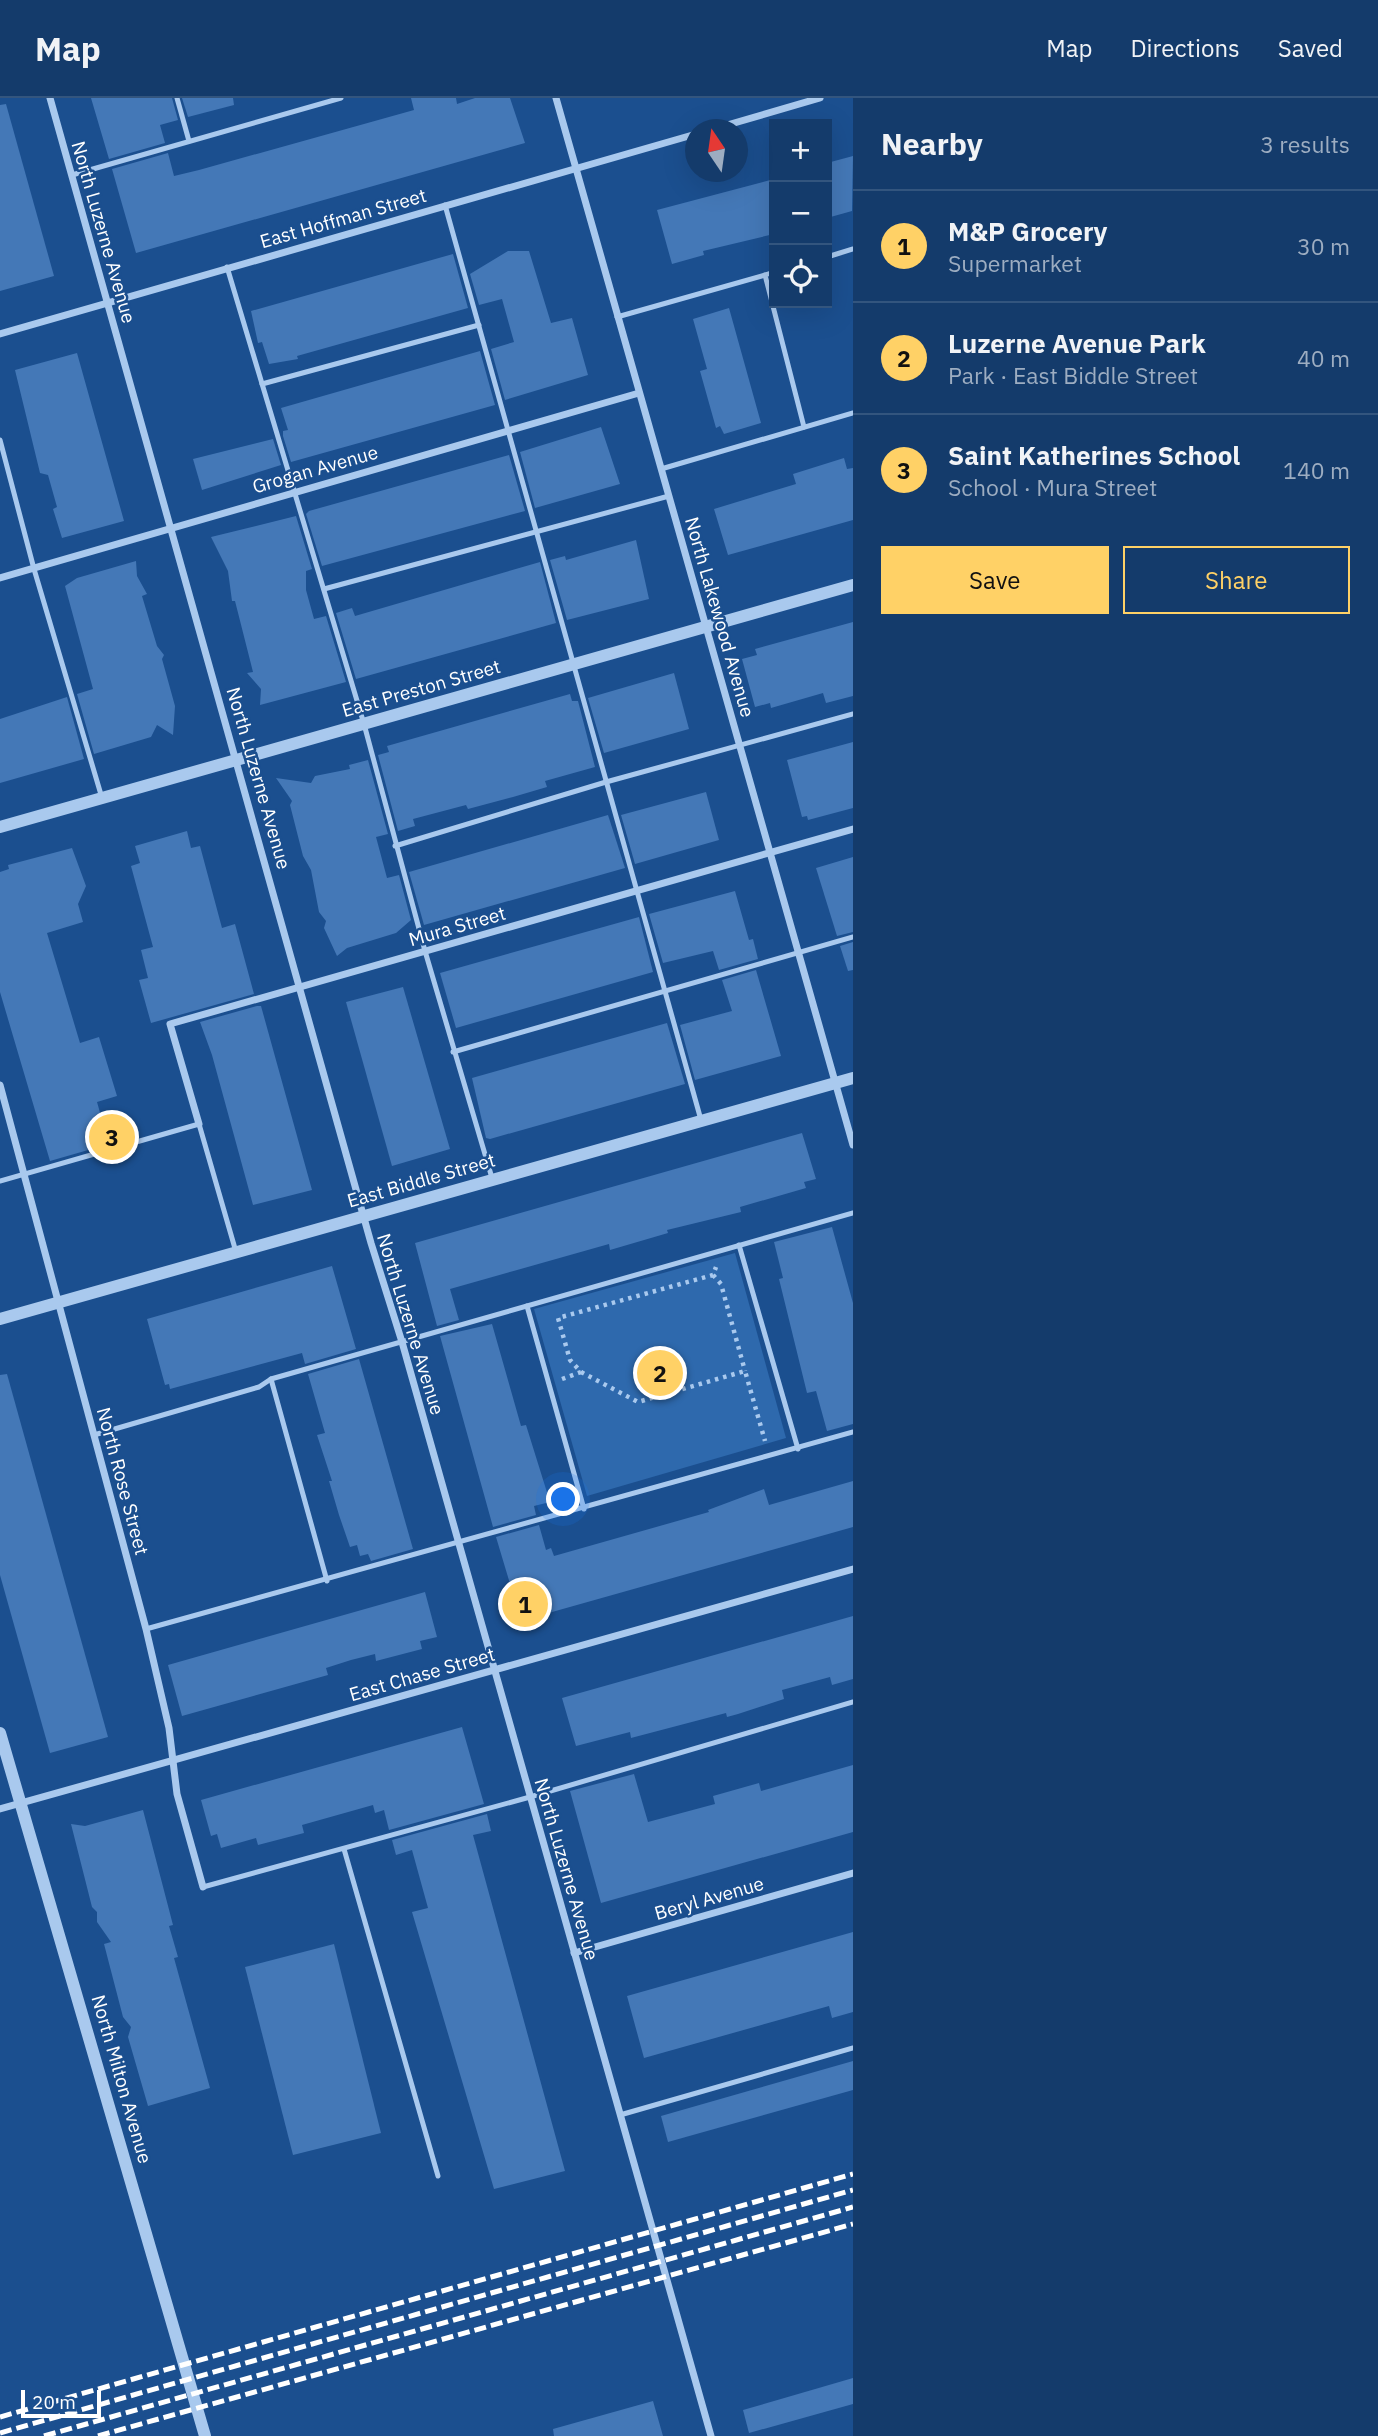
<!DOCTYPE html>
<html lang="en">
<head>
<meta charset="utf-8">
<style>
  :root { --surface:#143b6b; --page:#214673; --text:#f1f3f6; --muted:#9dadc1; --line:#33557e; --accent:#ffd166 }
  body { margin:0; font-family:"IBM Plex Sans",sans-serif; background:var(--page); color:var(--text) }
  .controls { position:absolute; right:21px; top:21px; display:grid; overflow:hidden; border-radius:0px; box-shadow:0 7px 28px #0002 }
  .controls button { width:63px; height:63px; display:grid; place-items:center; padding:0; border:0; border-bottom:2px solid var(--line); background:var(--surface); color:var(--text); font:35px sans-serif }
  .compass { position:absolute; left:685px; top:21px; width:63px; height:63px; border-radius:50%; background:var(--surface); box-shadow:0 7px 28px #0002; rotate:347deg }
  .scale { position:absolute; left:21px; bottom:18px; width:80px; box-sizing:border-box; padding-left:7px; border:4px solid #fff; border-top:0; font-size:19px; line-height:24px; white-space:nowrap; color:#fff; -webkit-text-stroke:5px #1b4f8f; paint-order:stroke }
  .you { position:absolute; left:564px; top:1402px; width:24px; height:24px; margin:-18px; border:5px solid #fff; border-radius:50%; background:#1a73e8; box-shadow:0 0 0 10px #1a73e833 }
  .badge { display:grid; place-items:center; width:46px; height:46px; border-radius:50%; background:var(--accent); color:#111; font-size:23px; font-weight:700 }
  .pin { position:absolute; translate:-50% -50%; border:4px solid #fff; box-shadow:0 2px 7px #0006 }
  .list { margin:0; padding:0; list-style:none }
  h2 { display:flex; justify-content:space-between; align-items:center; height:91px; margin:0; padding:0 28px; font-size:30px }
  h2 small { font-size:23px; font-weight:400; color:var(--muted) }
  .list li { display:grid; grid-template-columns:46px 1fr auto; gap:21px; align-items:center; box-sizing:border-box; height:112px; padding:0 28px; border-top:2px solid var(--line) }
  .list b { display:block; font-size:26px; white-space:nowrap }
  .list p { margin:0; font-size:23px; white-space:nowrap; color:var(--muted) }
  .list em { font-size:23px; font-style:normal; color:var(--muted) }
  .actions { display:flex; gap:14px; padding:21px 28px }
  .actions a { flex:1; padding:16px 0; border:2px solid var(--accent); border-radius:0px; text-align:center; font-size:24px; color:var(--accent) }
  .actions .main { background:var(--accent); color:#111 }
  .icon { flex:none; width:38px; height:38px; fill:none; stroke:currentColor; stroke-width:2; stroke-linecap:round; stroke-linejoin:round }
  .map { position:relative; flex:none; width:853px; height:2338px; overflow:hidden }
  header { display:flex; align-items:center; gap:42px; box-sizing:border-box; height:98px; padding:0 35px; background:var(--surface); border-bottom:2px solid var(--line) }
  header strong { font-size:33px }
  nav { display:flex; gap:38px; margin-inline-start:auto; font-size:24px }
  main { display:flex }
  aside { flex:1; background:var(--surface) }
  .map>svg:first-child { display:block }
  .green { fill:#2e69ad }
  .building { fill:#4478b7 }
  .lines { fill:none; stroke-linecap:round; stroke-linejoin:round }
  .path { stroke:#a9c9ee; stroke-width:4.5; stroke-dasharray:3.5 5; stroke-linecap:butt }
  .service { stroke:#a9c9ee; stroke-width:5 }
  .minor { stroke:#a9c9ee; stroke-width:7 }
  .tertiary { stroke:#a9c9ee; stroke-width:12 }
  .rail { stroke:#fff; stroke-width:5; stroke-dasharray:12 5; stroke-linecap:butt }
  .labels { text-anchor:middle; stroke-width:5; stroke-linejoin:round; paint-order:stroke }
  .street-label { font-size:19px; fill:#fff; stroke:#1b4f8f }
</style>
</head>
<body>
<header>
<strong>Map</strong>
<nav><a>Map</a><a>Directions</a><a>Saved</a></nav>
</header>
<main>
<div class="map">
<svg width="853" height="2338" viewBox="0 0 853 2338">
  <rect width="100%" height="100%" fill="#1b4f8f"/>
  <path class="green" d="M735 1155 786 1340 587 1398 534 1211Z"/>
  <g class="building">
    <path d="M91 0H172L178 22 160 27 165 45 109 61Z"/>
    <path d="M182 0H233L234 7 188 19Z"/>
    <path d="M411 0H456L457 6 475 0H510L525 45 136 155 112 71 168 55 174 78 199 72 414 12Z"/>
    <path d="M6 6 54 178 0 193V7Z"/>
    <path d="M853 58 852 113 827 120V65Z"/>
    <path d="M774 81V136L703 153 704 157 672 166 657 112Z"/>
    <path d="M508 153H529L551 225 572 220 588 277 505 302 491 251 514 244 502 201 479 207 470 176Z"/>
    <path d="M453 156 468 210 297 258 298 261 269 266 262 244 258 245 251 213Z"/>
    <path d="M729 210 761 325 724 336 720 328 716 330 700 273 707 271 693 221Z"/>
    <path d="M480 253 495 307 291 364 283 338V333L288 332 281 310Z"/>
    <path d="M77 255 124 423 62 440 53 411 57 409 48 377 40 375 15 272Z"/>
    <path d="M601 329 620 386 535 410 520 354Z"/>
    <path d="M273 341 281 367 202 392 193 361Z"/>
    <path d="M509 357 525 413 322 468 306 416 309 413Z"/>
    <path d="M844 360 847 371 853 370V422L728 457 714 411 796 386 793 376Z"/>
    <path d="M296 418 312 471 306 473V492L314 521 326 518 346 584 260 607 261 591 247 575 253 574 235 503H232L228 473 211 439Z"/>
    <path d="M636 442 649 501 567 522 550 462 565 458 566 462Z"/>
    <path d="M136 463 137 478 147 496 142 498 157 548 164 557 162 561 175 608 173 637 157 627 151 639 94 656 77 596 93 591 65 488 77 480Z"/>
    <path d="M540 464 556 525 356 581 336 515 352 510 355 518Z"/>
    <path d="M853 524V598L826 605 823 595 771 610 770 605 755 609 742 561 757 557 755 551Z"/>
    <path d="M674 575 689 631 604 655 588 600Z"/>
    <path d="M570 596 572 603H578L595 669 545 683 547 689 513 699 468 711 466 707 413 721 415 728 398 733 378 657 389 654 387 648Z"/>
    <path d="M67 599 84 661 0 685V621Z"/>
    <path d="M853 644V710L808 722 807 718 802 719 787 662Z"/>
    <path d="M368 662 388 736 376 739 387 780 399 777 411 822 396 835 347 850 337 858 324 830 326 823 319 814 311 772 303 758 290 707 292 703 276 680 311 685 315 678 350 671 349 667Z"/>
    <path d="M706 694 719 742 635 766 621 717Z"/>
    <path d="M608 717 625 770 424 827 409 774Z"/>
    <path d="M187 733 191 750 200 748 222 830 235 826 254 896 151 925 139 882 148 880 141 852 153 849 131 768 140 765 135 748Z"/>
    <path d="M72 750 86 788 78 806 83 824 47 835 80 945 99 939 117 998 97 1004 109 1046 50 1063 0 894V774L9 771 8 767Z"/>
    <path d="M853 759V834L837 838 816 770Z"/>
    <path d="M735 793 749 842 753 841 758 861 719 872 713 853 663 865 649 816Z"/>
    <path d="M639 819 653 874 456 930 440 875Z"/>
    <path d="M853 844V872L848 873 840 848Z"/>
    <path d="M756 872 781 958 695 982 680 927 732 913 722 882Z"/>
    <path d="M403 889 450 1051 392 1068 346 904Z"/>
    <path d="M257 908H261L312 1092 253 1107 212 957 200 924Z"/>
    <path d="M667 925 685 986 490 1041 486 1040 472 980Z"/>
    <path d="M802 1035 816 1081 804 1084 806 1090 740 1109 741 1114 667 1132 668 1135 610 1152 609 1146 450 1191 459 1222 437 1228 415 1145Z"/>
    <path d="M832 1129 853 1205V1326L827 1333 816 1293 807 1295 779 1181 783 1180 774 1144Z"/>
    <path d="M332 1168 356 1251 305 1266 302 1255 170 1291 169 1286 165 1287 147 1221Z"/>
    <path d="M492 1226 521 1328 526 1327 550 1404 534 1408 536 1417 493 1429 440 1238Z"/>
    <path d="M359 1261 413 1451 371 1463 368 1456 360 1458 357 1447 350 1449 339 1417 329 1383H332L317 1337 325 1335 308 1276Z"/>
    <path d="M7 1276 108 1639 50 1655 0 1477V1277Z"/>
    <path d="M853 1383V1429L545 1516 543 1509 519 1516 496 1439 539 1427 546 1452 551 1450 554 1458 709 1414 708 1412 764 1391 769 1407Z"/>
    <path d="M425 1494 437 1539 420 1543 422 1551 376 1563 375 1556 351 1562 326 1570 328 1577 182 1618 168 1567Z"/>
    <path d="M853 1518V1581L832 1587 830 1579 782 1592 784 1601 738 1616 727 1619 726 1615 631 1640 630 1634 576 1648 562 1600Z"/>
    <path d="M462 1629 484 1706 389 1732 384 1712 375 1715 373 1707 302 1727 304 1735 258 1747 256 1740 221 1750 217 1736 211 1738 201 1702Z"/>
    <path d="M853 1667V1734L601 1805 570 1693 634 1676 648 1724 715 1706 713 1698 759 1685 761 1693Z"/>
    <path d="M143 1712 173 1827 169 1828 178 1859 174 1860 210 1990 148 2008 128 1939 131 1929 123 1919 104 1846 111 1844 97 1824V1814L92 1809 71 1726 85 1728Z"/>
    <path d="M487 1716 491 1733 473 1737 565 2073 494 2091 412 1814 428 1810 412 1752 396 1757 392 1742Z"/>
    <path d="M853 1834V1914L832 1920 829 1908 644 1960 627 1898Z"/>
    <path d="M334 1846 381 2035 293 2057 245 1869Z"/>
    <path d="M853 1963V1992L668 2044 661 2018Z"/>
    <path d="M853 2280V2306L749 2335 743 2312Z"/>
    <path d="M653 2303 663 2338H554L553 2331Z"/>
  </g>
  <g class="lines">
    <g class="path">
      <path d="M713 1177 721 1186 745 1273"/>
      <path d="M581 1274 638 1304 745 1273 765 1343"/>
      <path d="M562 1281 581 1274 570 1262 558 1220 713 1177 716 1169"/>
    </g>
    <g class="service">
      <path d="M177 0 189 43"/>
      <path d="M72 77 341 0"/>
      <path d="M445 107 701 1022"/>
      <path d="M827 159 853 151"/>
      <path d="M227 169 364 626 425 853 492 1080"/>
      <path d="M774 174 765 177 804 329"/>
      <path d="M617 219 765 177"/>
      <path d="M262 286 479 227"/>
      <path d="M0 342 34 471 102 700"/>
      <path d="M661 371 853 315"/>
      <path d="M324 491 669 398"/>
      <path d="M395 748 606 684 853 616"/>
      <path d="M453 954 853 839"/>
      <path d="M0 1083 199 1026 236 1154"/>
      <path d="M739 1147 798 1351"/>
      <path d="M527 1208 584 1411"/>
      <path d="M271 1281 327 1483"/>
      <path d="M94 1337 259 1289 271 1281 853 1115"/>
      <path d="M146 1531 853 1334"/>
      <path d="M344 1751 438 2078"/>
      <path d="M203 1789 530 1699 853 1604"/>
      <path d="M620 2017 853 1950"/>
    </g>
    <g class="minor">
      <path d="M50 0 371 1145 402 1244 711 2338"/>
      <path d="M556 0 853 1047"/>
      <path d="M710 32 820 0"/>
      <path d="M0 236 696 36"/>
      <path d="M0 480 639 295"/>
      <path d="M0 987 146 1531 169 1630 177 1696 203 1789"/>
      <path d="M199 1026 170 926 853 731"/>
      <path d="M0 1711 853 1471"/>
      <path d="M574 1855 853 1775"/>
    </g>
    <g class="tertiary">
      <path d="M0 729 853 487"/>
      <path d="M0 1221 853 980"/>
      <path d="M0 1635 205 2338"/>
    </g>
    <g class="rail">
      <path d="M0 2319 853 2076"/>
      <path d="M0 2335 853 2092"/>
      <path d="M44 2338 853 2109"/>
      <path d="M98 2338 853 2126"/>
    </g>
  </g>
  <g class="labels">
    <g class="street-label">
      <text transform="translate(343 120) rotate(-16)" y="7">East Hoffman Street</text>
      <text transform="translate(104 134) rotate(74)" y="7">North Luzerne Avenue</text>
      <text transform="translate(315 371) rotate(-16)" y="7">Grogan Avenue</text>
      <text transform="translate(720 519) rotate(74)" y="7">North Lakewood Avenue</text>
      <text transform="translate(421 590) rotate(-16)" y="7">East Preston Street</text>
      <text transform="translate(259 680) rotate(74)" y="7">North Luzerne Avenue</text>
      <text transform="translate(457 828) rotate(-16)" y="7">Mura Street</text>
      <text transform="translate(421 1082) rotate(-16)" y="7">East Biddle Street</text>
      <text transform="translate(411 1226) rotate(73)" y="7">North Luzerne Avenue</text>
      <text transform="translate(123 1383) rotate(75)" y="7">North Rose Street</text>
      <text transform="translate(422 1576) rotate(-16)" y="7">East Chase Street</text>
      <text transform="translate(567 1771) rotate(74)" y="7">North Luzerne Avenue</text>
      <text transform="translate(709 1800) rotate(-16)" y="7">Beryl Avenue</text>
      <text transform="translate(122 1981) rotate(74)" y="7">North Milton Avenue</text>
    </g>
  </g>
</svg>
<div class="controls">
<button>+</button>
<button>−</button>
<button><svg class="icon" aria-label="locate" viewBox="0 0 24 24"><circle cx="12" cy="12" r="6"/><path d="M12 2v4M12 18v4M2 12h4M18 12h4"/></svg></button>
</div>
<svg class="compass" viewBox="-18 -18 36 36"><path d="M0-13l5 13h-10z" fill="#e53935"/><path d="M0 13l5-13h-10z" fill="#9dadc1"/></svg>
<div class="scale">20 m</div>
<div class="you"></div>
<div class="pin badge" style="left:525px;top:1506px">1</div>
<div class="pin badge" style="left:660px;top:1275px">2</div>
<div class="pin badge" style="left:112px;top:1039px">3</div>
</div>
<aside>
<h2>Nearby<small>3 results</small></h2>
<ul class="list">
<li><span class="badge">1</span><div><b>M&amp;P Grocery</b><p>Supermarket</p></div><em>30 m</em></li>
<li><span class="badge">2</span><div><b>Luzerne Avenue Park</b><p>Park · East Biddle Street</p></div><em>40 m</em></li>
<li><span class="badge">3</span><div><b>Saint Katherines School</b><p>School · Mura Street</p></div><em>140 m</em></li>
</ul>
<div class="actions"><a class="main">Save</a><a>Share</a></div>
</aside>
</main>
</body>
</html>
